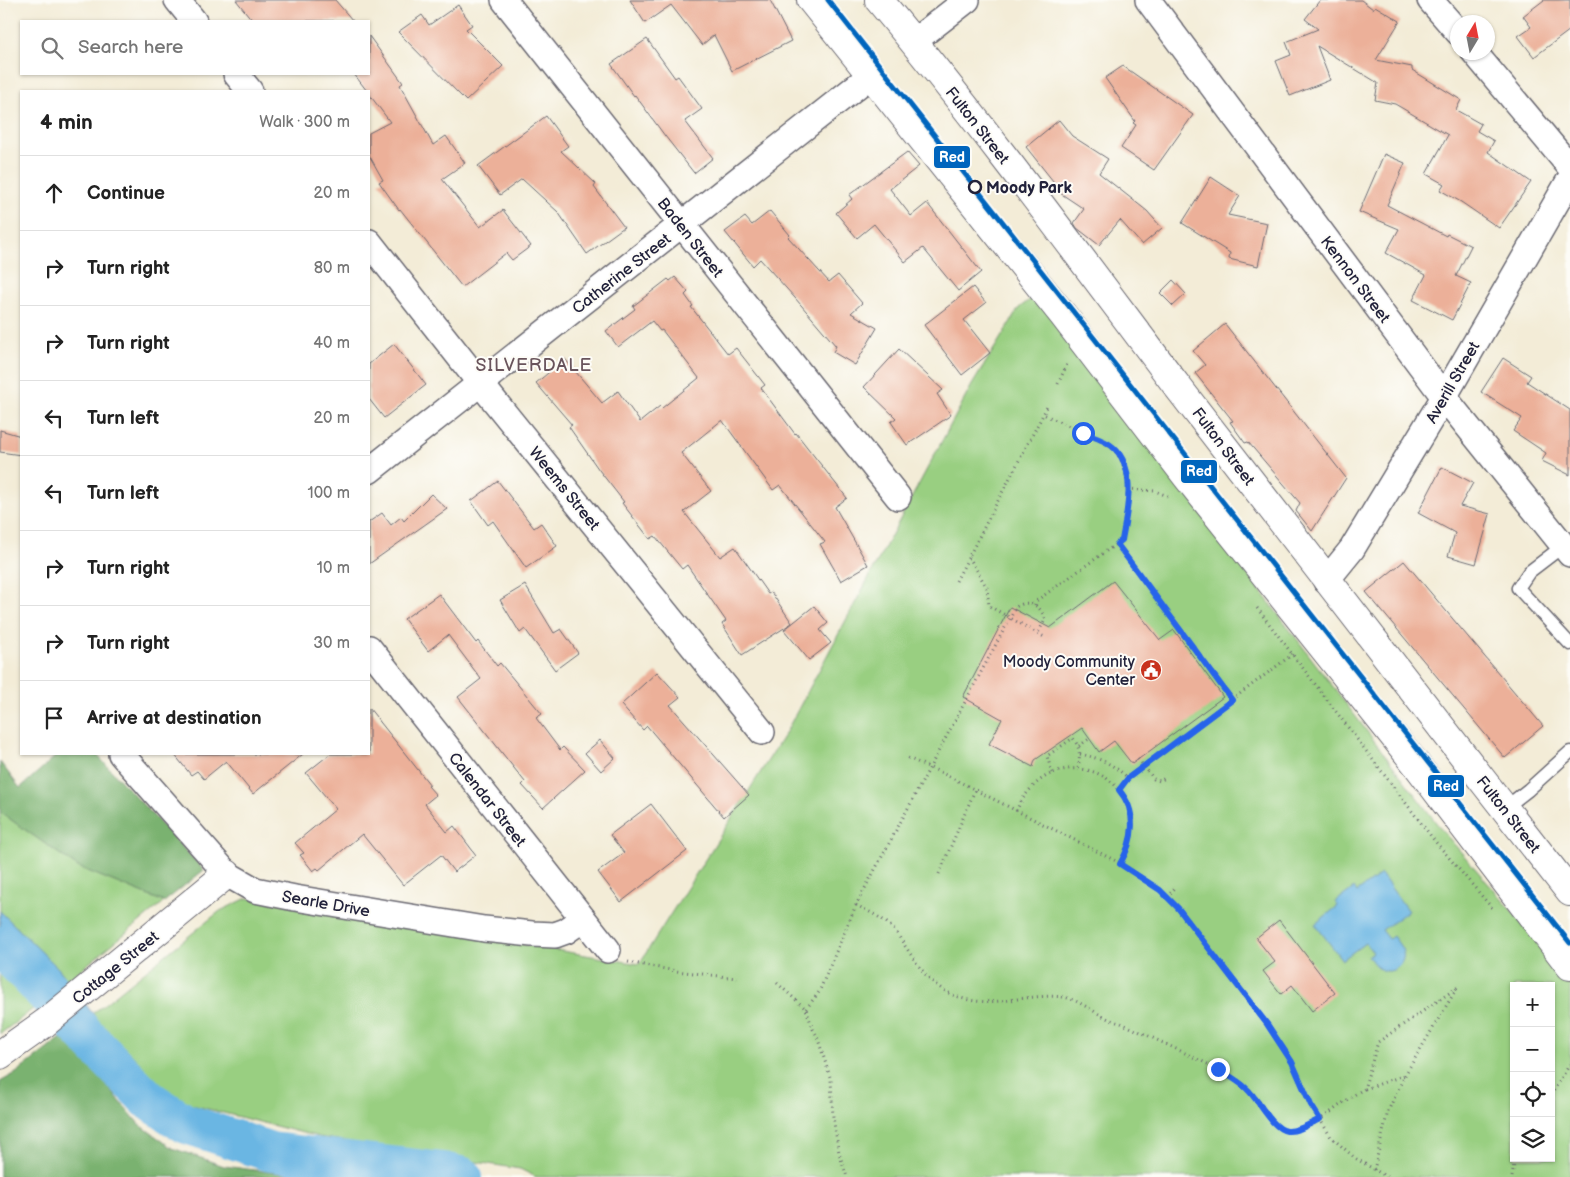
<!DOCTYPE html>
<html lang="en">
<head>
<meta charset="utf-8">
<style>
  :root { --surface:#fff; --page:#f6f6f6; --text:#222; --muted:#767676; --line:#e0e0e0 }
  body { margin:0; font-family:"Balsamiq Sans",sans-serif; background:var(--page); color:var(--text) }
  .controls { position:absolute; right:15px; bottom:15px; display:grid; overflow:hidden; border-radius:0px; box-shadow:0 1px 4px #0004 }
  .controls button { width:45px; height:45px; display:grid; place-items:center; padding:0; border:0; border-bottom:1px solid var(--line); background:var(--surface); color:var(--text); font:25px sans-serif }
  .compass { position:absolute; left:1450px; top:15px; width:45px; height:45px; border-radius:50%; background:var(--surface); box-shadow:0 1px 4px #0004; rotate:10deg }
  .stop { position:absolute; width:15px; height:15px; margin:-11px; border:4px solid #2563eb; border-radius:50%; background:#fff }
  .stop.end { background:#2563eb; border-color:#fff; box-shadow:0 1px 5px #0008 }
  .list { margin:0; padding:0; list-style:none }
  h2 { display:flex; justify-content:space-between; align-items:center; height:65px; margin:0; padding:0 20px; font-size:21px }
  h2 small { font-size:16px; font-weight:400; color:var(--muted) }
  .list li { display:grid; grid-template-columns:32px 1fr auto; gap:15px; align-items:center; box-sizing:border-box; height:75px; padding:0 20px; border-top:1px solid var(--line) }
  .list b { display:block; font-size:19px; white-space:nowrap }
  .list em { font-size:16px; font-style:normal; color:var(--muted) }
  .icon { flex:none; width:28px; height:28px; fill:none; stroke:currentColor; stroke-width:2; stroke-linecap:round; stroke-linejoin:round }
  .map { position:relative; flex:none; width:1570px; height:1177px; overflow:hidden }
  .search { position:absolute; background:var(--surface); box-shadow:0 1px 4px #0004; left:20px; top:20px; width:350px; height:55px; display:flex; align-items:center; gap:12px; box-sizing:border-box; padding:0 18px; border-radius:0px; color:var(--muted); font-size:19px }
  .panel { position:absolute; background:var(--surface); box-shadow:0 1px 4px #0004; left:20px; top:90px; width:350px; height:665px; border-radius:0px }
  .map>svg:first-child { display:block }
  .green { fill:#99cf81; stroke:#5e785e; fill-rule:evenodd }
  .forest { fill:#7ab26f; stroke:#4e6a55 }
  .water { fill:#6ab6e3; stroke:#466c8f }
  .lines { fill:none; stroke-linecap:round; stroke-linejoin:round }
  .river { stroke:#6ab6e3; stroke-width:40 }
  .building { fill:#ecb099 }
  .lane-casing { stroke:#6b6972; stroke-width:15 }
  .street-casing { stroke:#6b6972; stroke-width:28 }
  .secondary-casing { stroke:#6b6972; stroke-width:30 }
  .path { stroke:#6b6972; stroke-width:3; stroke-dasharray:1 4; stroke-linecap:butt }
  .lane { stroke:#fff; stroke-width:12 }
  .street { stroke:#fff; stroke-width:25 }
  .secondary { stroke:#fff; stroke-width:28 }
  .rail-1-casing { stroke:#fdfcf7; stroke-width:9 }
  .rail-1 { stroke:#0065bd; stroke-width:5 }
  .route { stroke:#2563eb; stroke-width:6 }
  .stop-dot { fill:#fdfcf7; stroke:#22223b; stroke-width:2.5 }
  .labels { text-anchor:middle; stroke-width:4; stroke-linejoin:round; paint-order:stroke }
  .street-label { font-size:16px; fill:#22223b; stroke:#fdfcf7 }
  .stop-label { font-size:16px; font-weight:bold; fill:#22223b; stroke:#fdfcf7; text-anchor:start }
  .poi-label { font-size:16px; fill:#22223b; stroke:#fdfcf7; text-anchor:end }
  .neighbourhood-label { font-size:18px; letter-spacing:1px; fill:#69545c; stroke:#fdfcf7 }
  .line-badge { stroke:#fdfcf7; stroke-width:2 }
  .badge-label { font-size:14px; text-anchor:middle; font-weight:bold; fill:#fff }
</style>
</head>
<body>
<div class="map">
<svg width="1570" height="1177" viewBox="0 0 1570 1177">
  <rect width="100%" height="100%" fill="#fdfcf7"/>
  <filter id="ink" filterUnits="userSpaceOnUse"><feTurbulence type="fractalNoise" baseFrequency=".02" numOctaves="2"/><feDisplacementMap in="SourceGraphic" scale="10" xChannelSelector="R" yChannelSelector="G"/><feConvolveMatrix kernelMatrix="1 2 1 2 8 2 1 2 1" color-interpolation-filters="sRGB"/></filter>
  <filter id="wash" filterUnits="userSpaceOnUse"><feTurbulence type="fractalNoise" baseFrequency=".0096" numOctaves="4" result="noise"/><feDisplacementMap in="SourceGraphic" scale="20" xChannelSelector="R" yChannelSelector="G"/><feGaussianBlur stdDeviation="1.12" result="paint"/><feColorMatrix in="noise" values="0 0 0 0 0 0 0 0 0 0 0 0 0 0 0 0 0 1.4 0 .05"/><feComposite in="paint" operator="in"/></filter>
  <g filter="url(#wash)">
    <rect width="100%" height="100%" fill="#f3ecd7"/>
    <g class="green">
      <path d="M1036 295 1441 829 1570 978V1177H536L520 1169 319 1137 176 1101 92 1014 220 911 247 898 639 964 786 732 972 385 1019 308ZM1514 986H1551V1158H1514Z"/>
      <path d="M0 812 78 867 164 902 24 1016 0 1034Z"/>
    </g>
    <g class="forest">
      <path d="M58 754H96L204 870 164 902 78 867 0 812V762L20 788Z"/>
      <path d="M65 1035 139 1124 172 1148 224 1166 308 1177H0V1082L16 1073Z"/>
    </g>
    <g class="water">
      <path d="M1381 874 1408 911 1382 930 1389 939 1393 936C1396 940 1400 945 1402 949 1408 962 1394 975 1382 970 1376 968 1372 961 1368 956L1373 952 1365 943 1342 960 1315 924 1338 906 1335 902 1354 888 1357 892Z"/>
      <path d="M0 911 59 969 99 1022 73 1044 17 982 0 967Z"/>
    </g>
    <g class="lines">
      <path class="river" d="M0 946 121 1072 149 1100 184 1123 271 1152 443 1172 463 1177"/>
    </g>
    <g id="blocks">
      <g class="building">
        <path d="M236 0H335L353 21H253Z"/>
        <path d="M630 0H770L791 41 732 71 714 35 702 45 671 5 645 23Z"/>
        <path d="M1320 0H1361L1373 9 1375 6 1400 21 1376 60 1412 67V70L1461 100 1456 110 1481 124 1477 131 1494 141 1488 152 1531 182 1499 228 1461 202 1440 190 1444 184 1426 174 1448 135 1395 104 1375 100 1378 83 1317 46 1330 80 1290 96 1276 61 1291 55 1286 42 1318 29 1305 19Z"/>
        <path d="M1544 0H1570V30L1534 57 1518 36 1531 27 1523 16Z"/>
        <path d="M458 5 472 25 466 29 503 66 466 101 398 32 422 15 429 25Z"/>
        <path d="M369 36 403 83 400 85 433 145 446 136 465 163 442 179 480 227 503 210 531 246 512 260 506 253 462 287 400 209 399 210 379 182 383 180 369 155V133L390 122 369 94V91H367L354 74H369Z"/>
        <path d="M647 39 675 78 678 76 702 109 685 121 713 158 694 173 665 136 635 95 634 96 611 64Z"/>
        <path d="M1123 66 1193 115 1154 170 1121 148 1136 125 1133 123 1135 121 1105 78Z"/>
        <path d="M546 116 568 146 561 151 596 184 594 187 624 227 587 254 558 212 522 179 500 195 478 166Z"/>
        <path d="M1059 120 1072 136 1108 159 1099 173 1147 211 1162 228 1142 245 1120 220 1099 245 1077 228 1074 223 1084 209 1054 189 1057 186 1026 147Z"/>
        <path d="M907 152 919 166 890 189 911 216 927 203 981 272 958 291 923 248 905 262 874 224 857 238 836 213 852 199 849 195Z"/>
        <path d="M1384 154 1405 163 1387 205 1446 236 1447 234 1471 246 1456 276 1471 283 1452 320 1413 300 1426 275 1386 253 1399 229 1359 212Z"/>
        <path d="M1211 177 1240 196 1228 215 1267 223 1258 266 1229 259 1230 253 1182 223Z"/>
        <path d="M770 211 790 235 788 237 829 282 838 275 862 303 851 313 877 328 855 365 833 352 836 346 795 298 760 259 753 266 725 232 745 217 752 225Z"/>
        <path d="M675 277 688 292 685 295 693 306 691 307 728 354 736 348 765 385 761 388 795 434 796 433 847 498 835 507 868 565 841 581 820 544 825 542 780 485 773 490 722 420 681 453 711 491 684 512 720 557 735 547 768 594 771 592 792 623 742 655 722 624 726 621 687 565 682 569 655 536 650 539 622 503 624 502 599 470 569 427 572 425 536 383 565 359 602 403 618 391 640 422 660 406 662 408 699 378 662 330 660 331 652 321 618 347 606 331 635 309 633 306 668 279 670 281Z"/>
        <path d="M1173 280 1186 294 1173 306 1160 293Z"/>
        <path d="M973 287 986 303 964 320 990 353 962 375 924 325Z"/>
        <path d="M1225 324 1346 478 1312 531 1296 511 1300 503 1248 442 1245 443 1230 422 1233 421 1195 373 1205 365 1193 351Z"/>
        <path d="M394 344 426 385 384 418 369 399V364Z"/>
        <path d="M899 349 943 390 937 394 951 415 907 445 891 422 896 418 864 387Z"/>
        <path d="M1503 358 1531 376 1527 382 1570 410V475L1542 461 1546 453 1513 431 1522 418 1481 392Z"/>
        <path d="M0 430 21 436V455L0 452Z"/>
        <path d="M1442 467 1473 483 1460 506 1490 514 1476 564 1448 556 1455 533 1418 513Z"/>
        <path d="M498 481 534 528 541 523 557 546 526 568 493 521 488 525 471 501Z"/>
        <path d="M431 494 447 509 369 564V522L382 513 391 525 401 517 404 521Z"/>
        <path d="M1404 561 1543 726 1505 758 1366 592Z"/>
        <path d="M1113 581 1160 640 1174 630 1223 697 1132 764 1114 741 1099 752 1082 728 1035 760 1033 767 989 744 1002 719 963 697 1010 607 1050 628Z"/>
        <path d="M525 585 554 633 561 629 578 653 555 670 525 629 520 633 500 600Z"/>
        <path d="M439 594 476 643 478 641 497 666 500 663 542 714 536 718 560 750 563 747 585 770 543 808 522 785 525 782 458 697 481 679 448 635 428 651 404 619Z"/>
        <path d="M814 606 828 623 820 630 831 643 809 660 784 630Z"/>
        <path d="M657 672 680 697 670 705 749 795 724 817 647 726 643 730 621 705Z"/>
        <path d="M369 708 430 785 428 786 436 795 425 804 447 832 454 826 476 855 454 872 441 855 403 885 362 834 319 870 317 868 313 871 300 855 304 853 295 843 336 809 306 773 330 754H369Z"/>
        <path d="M600 740 615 758 601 771 585 753Z"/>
        <path d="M174 754H303L253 794 226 761 204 779 197 771 191 775Z"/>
        <path d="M651 804 687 851 621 902 598 872 624 853 610 835Z"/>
        <path d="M1279 920 1335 993 1312 1011 1292 985 1281 994 1263 971 1275 962 1256 938Z"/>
      </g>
    </g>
  </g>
  <g filter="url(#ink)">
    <use href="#blocks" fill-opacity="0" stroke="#6b6972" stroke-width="1"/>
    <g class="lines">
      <g class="lane-casing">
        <g id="lane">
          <path d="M1563 546 1529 572 1518 588 1570 644"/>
          <path d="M1505 808 1528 790 1570 752"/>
        </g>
      </g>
      <g class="street-casing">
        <g id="street">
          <path d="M177 0 194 21"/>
          <path d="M504 0 898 497"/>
          <path d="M1148 0 1444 397 1570 554"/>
          <path d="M1430 0 1458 32"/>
          <path d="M913 42 967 0"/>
          <path d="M1474 52 1570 167"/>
          <path d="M236 74 250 91"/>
          <path d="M369 242 480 383 762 732"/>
          <path d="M369 471 871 75"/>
          <path d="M1326 581 1352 549 1444 397 1570 179"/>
          <path d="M369 648 608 950"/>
          <path d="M121 754 227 874 255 890 295 898 484 929 532 934 555 935 566 931 583 919"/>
        </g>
      </g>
      <g class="secondary-casing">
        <g id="secondary">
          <path d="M811 0 1063 315 1187 477 1416 764 1570 966"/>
          <path d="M879 0C983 125 1079 256 1177 386 1307 555 1438 724 1570 892"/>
          <path d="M0 1055 45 1023 227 874"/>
        </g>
      </g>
      <g class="path">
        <path d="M1058 384 1068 362"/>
        <path d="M1128 489 1155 491 1170 497"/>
        <path d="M1117 544 1232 700"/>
        <path d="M969 557 987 588 989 606 1046 638"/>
        <path d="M956 581 1048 405"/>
        <path d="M1035 605 1036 601 1122 540C1127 508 1137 468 1108 444L1043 414"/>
        <path d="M1257 608 1434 840 1492 908"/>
        <path d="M1079 746 1089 739"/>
        <path d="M1080 754C1100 758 1113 764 1128 778"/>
        <path d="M908 758 940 772 1120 863 1160 890 1178 908 1267 1024 1292 1062 1311 1105 1331 1137 1355 1158 1387 1177"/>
        <path d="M1138 759 1154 779 1160 781 1165 778"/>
        <path d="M1052 773 1047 756 1073 738C1081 749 1080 756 1078 769"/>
        <path d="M1119 790 1128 778 1293 654"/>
        <path d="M1016 811C1057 725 1167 784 1120 863"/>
        <path d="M939 874 975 790"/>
        <path d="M1167 897 1176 887"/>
        <path d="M856 905C867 911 880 916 889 925 895 929 899 937 903 943 914 959 924 976 939 987 980 1016 1019 992 1062 997 1081 999 1100 1019 1121 1023 1143 1033 1165 1044 1187 1054 1211 1066 1240 1077 1257 1099 1266 1110 1275 1133 1292 1131 1319 1127 1341 1101 1364 1089L1378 1042 1458 987"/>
        <path d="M628 962 676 971 737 978"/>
        <path d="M777 983 806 1009 813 1029 817 1036 831 1080 833 1117 839 1153 847 1177"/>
        <path d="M806 1009 819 992 856 905 1016 607C1029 598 1042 606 1045 620L1038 633"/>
        <path d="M1365 1089 1405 1075"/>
        <path d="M1551 1095 1570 1064"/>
        <path d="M1374 1170 1388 1111 1405 1075 1457 988"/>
        <path d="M1512 1177 1515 1158"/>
      </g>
      <use href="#lane" class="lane"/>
      <use href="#street" class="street"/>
      <use href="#secondary" class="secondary"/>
      <g class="rail-1-casing">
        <path id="rail-1" d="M828 0 1570 943"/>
      </g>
      <use href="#rail-1" class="rail-1"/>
    </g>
  </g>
  <g class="lines" filter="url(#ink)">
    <path class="route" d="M1083 433C1092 436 1101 439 1109 444 1139 464 1127 511 1122 540L1117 544 1232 700 1128 778 1119 790C1138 812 1134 840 1120 864L1160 890 1178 908 1267 1024 1292 1062 1311 1105 1320 1119C1311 1123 1298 1132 1287 1131 1272 1129 1259 1100 1247 1089 1239 1081 1229 1076 1218 1069"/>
  </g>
  <defs>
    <g id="civic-disc" transform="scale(1.125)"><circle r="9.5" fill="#c8321e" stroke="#fdfcf7"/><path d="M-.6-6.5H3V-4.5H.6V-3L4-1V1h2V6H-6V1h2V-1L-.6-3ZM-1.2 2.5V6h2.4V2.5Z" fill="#fff"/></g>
  </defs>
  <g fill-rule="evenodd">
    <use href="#civic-disc" x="1151" y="670"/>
  </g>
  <circle class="stop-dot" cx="975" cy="187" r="6"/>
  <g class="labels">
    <g class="street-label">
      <text transform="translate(978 125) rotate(52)" y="6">Fulton Street</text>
      <text transform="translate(691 237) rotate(52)" y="6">Baden Street</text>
      <text transform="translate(621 273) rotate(-38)" y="6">Catherine Street</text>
      <text transform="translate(1356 279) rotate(53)" y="6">Kennon Street</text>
      <text transform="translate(1452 382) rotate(-60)" y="6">Averill Street</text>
      <text transform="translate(1224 446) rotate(53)" y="6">Fulton Street</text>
      <text transform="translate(565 488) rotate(51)" y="6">Weems Street</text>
      <text transform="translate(488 799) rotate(52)" y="6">Calendar Street</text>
      <text transform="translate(1509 814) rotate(52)" y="6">Fulton Street</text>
      <text transform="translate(326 903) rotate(10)" y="6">Searle Drive</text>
      <text transform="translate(115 967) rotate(-39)" y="6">Cottage Street</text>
    </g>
    <g class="stop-label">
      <text x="986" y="193">Moody Park</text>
    </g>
    <g class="poi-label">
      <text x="1135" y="667">Moody Community<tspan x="1135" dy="18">Center</tspan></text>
    </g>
    <g class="neighbourhood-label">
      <text x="534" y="371">SILVERDALE</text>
    </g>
  </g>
  <g class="line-badge">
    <rect x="933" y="145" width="38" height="24" rx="5" fill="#0065bd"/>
    <rect x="1180" y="459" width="38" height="25" rx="5" fill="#0065bd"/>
    <rect x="1427" y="774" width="38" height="24" rx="5" fill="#0065bd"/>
  </g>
  <g class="badge-label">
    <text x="952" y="162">Red</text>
    <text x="1199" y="476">Red</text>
    <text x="1446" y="791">Red</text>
  </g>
</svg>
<div class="controls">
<button>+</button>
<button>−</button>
<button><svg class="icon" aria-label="locate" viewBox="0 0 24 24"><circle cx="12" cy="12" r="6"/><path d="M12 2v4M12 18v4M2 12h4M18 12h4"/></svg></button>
<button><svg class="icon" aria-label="layers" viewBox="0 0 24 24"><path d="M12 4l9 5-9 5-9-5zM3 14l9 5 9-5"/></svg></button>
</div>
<svg class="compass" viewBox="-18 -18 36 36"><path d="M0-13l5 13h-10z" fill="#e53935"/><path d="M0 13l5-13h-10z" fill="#767676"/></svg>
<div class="stop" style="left:1083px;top:433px"></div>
<div class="stop end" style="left:1218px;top:1069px"></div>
<div class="search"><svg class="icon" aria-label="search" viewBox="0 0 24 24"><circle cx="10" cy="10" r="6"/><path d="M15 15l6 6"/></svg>Search here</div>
<section class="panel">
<h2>4 min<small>Walk · 300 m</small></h2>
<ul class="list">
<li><svg class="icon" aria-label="ahead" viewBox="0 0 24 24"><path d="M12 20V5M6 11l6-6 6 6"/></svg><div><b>Continue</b></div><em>20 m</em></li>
<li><svg class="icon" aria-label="right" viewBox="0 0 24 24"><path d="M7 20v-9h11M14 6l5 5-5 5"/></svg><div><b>Turn right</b></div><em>80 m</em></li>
<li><svg class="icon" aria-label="right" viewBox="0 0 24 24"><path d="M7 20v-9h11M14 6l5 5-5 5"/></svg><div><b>Turn right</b></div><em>40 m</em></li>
<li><svg class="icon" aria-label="left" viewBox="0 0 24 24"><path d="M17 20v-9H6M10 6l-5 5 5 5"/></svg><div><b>Turn left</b></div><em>20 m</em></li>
<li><svg class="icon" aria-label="left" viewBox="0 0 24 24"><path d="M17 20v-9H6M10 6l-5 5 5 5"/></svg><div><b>Turn left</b></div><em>100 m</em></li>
<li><svg class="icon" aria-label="right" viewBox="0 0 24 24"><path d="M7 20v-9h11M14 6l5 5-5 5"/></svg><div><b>Turn right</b></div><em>10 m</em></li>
<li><svg class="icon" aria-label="right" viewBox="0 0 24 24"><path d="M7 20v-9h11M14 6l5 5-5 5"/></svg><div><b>Turn right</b></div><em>30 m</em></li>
<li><svg class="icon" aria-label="arrive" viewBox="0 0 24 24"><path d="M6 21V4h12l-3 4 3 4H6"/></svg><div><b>Arrive at destination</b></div></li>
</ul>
</section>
</div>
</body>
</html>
